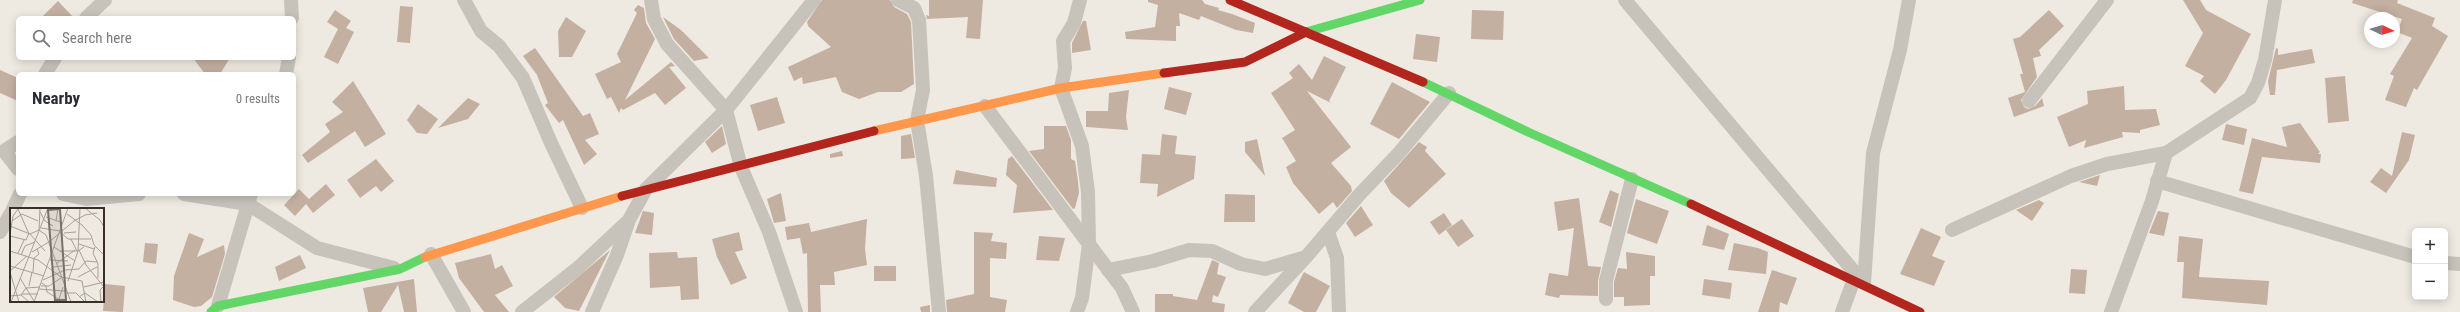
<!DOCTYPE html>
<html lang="en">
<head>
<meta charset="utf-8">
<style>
  :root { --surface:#fff; --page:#f2f2f3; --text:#2b2b33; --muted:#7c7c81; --line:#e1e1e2 }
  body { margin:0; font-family:"Roboto Condensed",sans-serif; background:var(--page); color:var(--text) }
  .controls { position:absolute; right:12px; bottom:12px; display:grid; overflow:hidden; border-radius:6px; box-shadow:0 2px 10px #0003 }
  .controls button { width:36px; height:36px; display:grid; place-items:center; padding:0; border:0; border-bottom:1px solid var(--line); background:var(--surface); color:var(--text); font:20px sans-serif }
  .compass { position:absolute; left:2364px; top:12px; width:36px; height:36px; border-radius:50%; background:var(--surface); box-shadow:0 2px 10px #0003; rotate:94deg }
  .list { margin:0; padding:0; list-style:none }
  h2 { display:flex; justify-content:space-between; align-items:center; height:52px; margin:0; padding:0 16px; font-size:17px }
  h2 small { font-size:13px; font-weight:400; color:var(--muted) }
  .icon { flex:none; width:22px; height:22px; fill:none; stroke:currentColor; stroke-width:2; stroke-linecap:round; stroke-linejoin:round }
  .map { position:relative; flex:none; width:2460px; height:312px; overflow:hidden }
  .search { position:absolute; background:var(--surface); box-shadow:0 2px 10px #0003; left:16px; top:16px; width:280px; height:44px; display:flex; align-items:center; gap:10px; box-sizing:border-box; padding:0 14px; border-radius:6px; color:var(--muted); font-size:15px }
  .panel { position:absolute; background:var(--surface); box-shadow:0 2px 10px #0003; left:16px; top:72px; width:280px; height:124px; border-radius:6px }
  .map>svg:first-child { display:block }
  .building { fill:#c4b0a1 }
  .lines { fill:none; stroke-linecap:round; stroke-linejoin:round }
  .street { stroke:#c7c2ba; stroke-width:14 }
  .fast { stroke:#63d668; stroke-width:9 }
  .slow { stroke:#ff974d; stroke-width:9 }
  .jam { stroke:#b3261e; stroke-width:9 }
  .inset-road { fill:none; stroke:#a69f97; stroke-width:1 }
  .view { fill:#787069; fill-opacity:0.15; stroke:#787069; stroke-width:2 }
  .inset-edge { fill:none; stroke:#392f28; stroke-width:2 }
</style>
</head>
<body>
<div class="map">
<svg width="2460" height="312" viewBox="0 0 2460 312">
  <rect width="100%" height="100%" fill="#eeeae1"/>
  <g class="building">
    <path d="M822 0H890L894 7 907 14 911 22 914 84 901 92H878L859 99 842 92 836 77 803 84 802 77 794 81 788 67 831 47 808 26 807 22Z"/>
    <path d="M929 0H983L980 39 966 38 968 17 927 19 926 15 929 16Z"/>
    <path d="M1148 0H1202L1205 4 1219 8 1218 10 1232 14 1255 23 1253 33 1236 30 1201 16 1199 20 1179 13 1180 26H1176V41L1126 39 1125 32 1155 27 1158 5 1148 2Z"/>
    <path d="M2183 0H2200L2206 10 2251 34 2226 80 2215 94 2200 81 2204 76 2185 66 2203 33Z"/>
    <path d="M2353 0H2398L2397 3 2435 18 2432 26 2448 36 2417 90 2414 88 2406 107 2385 100 2394 76 2390 74 2412 38 2397 32 2402 19 2352 3Z"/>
    <path d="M58 1 74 18H41Z"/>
    <path d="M638 5 644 8 646 23 655 39 625 100 671 62 675 66 669 67 686 88 665 105 655 93 623 110 621 108 619 113 611 97 607 99 595 74 621 62 617 54 637 13 634 10Z"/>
    <path d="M400 6 413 7 410 43 397 42Z"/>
    <path d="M335 10 351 21 346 28 354 32 338 64 324 57 338 29 327 22Z"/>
    <path d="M1472 10 1504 11 1503 40 1471 39Z"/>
    <path d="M2049 10 2064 26 2039 50 2041 56 2033 58 2037 77 2021 100 2024 107 2028 109 2035 106 2042 98 2044 106 2014 117 2008 98 2025 92 2020 74H2023L2013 39 2020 37Z"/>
    <path d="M566 17 586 31 572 57H559L558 31Z"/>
    <path d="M663 17 681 30 709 58 694 61 674 39Z"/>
    <path d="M1083 21H1086L1091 50 1072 53V43Z"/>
    <path d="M1416 34 1440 37 1437 62 1413 59Z"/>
    <path d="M535 48 583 116 590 113 599 134 585 140 597 154 584 165 563 120 559 123 545 105 548 103 537 75 523 56Z"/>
    <path d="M2276 48 2278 49V55L2312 49 2315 63 2277 70 2275 95H2270L2268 81Z"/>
    <path d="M1324 56 1346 67 1329 101 1331 103 1307 91 1351 147 1331 163 1351 186 1352 191 1337 208 1333 202 1319 214 1293 183 1286 167 1296 161 1282 138 1295 130 1271 93 1293 78 1289 73 1299 64 1312 80Z"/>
    <path d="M193 58H230L220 74H205Z"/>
    <path d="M0 70 18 78V101L0 93Z"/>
    <path d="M2345 76 2349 121 2328 123 2325 78Z"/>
    <path d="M353 81 386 134 365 147 355 131 308 163 302 155 330 132 325 124 343 112 332 102Z"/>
    <path d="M1392 82 1430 102 1399 139 1370 124Z"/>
    <path d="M2124 86 2125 110 2156 109 2160 125 2140 130V133L2122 132 2123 137 2084 148 2086 140 2069 147 2057 117 2088 104 2087 91Z"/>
    <path d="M1169 87 1192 93 1186 115 1164 109Z"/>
    <path d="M1129 90 1126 117 1128 130 1086 127V111H1108L1109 93Z"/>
    <path d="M777 97 785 123 758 131 750 105Z"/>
    <path d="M468 98 480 104 468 119 438 128Z"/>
    <path d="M418 104 438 119 427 134 417 133 407 120Z"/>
    <path d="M2300 123 2320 152 2318 154H2321L2320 163 2262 157 2253 194 2239 191 2252 138 2287 147 2282 127Z"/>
    <path d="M2226 124 2247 129 2244 145 2222 140Z"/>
    <path d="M722 126 726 144 712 153 705 142Z"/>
    <path d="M1044 126H1066L1071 140V159L1075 161 1078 181 1079 193 1075 208 1073 209 1029 151 1044 149Z"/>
    <path d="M2402 132 2415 135 2409 160 2386 193 2370 182 2381 168 2392 176Z"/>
    <path d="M911 134 915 158 901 159V136Z"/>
    <path d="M1162 134 1177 136 1175 154 1196 156 1194 179 1157 197 1158 184 1140 183 1142 154 1160 155Z"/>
    <path d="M1257 139 1265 176 1245 152V142Z"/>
    <path d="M1419 142 1427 147 1425 151 1446 174 1409 208 1391 193 1384 181Z"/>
    <path d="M842 151 843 156 830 158V154Z"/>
    <path d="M1012 156 1053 210 1013 213 1017 185 1006 175 1008 159Z"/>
    <path d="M376 159 394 181 381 192 376 186 360 198 347 180Z"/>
    <path d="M956 170 997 178 996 187 953 184Z"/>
    <path d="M2100 175 2097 186 2079 182Z"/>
    <path d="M326 184 335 195 313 213 306 204 295 216 284 205 299 189 309 199Z"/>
    <path d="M1610 190 1619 194 1611 227 1599 222Z"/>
    <path d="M781 193 786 221 774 223 767 199Z"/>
    <path d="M1225 194 1255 195V222H1224Z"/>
    <path d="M1579 198 1588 266 1601 267 1598 281V296L1560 295 1559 298 1545 295 1549 273 1568 276 1574 228 1558 231 1554 202Z"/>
    <path d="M1636 199 1669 211 1657 244 1627 233Z"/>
    <path d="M2039 200 2044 203 2032 221 2016 210Z"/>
    <path d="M1361 206 1373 225 1355 237 1346 223Z"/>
    <path d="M643 211 654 213 652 235 635 233Z"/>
    <path d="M2158 211 2169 213 2164 236 2149 233Z"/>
    <path d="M1444 213 1452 225 1439 235 1430 222Z"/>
    <path d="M867 219 865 249 867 265 834 272 835 285H820L821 312H808L807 253 803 254 800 238 787 240 785 227 809 223 811 232Z"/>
    <path d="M1462 219 1474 236 1458 247 1446 230Z"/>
    <path d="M1707 225 1729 234 1724 250 1702 245Z"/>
    <path d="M1921 228 1941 237 1932 256 1945 261 1934 286 1900 274Z"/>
    <path d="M739 232 743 250 735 252 747 278 731 285 717 257 712 239Z"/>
    <path d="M974 232 993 233 991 241 1007 243 1006 259 990 258V297L1007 300 1005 312H947L946 300 974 294Z"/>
    <path d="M189 233 204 239 197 257 224 245 225 254 212 297 201 306 194 307 173 300 174 276Z"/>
    <path d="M1039 236 1065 238 1059 261 1036 260Z"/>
    <path d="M2179 236 2203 239 2199 277 2269 281 2267 305 2182 298 2184 262H2177Z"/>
    <path d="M145 243 158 244 156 264 143 262Z"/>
    <path d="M1734 243 1758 248 1768 252 1766 274 1728 270Z"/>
    <path d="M610 250 579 311 565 308 554 297Z"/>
    <path d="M677 252 678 258 697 257 699 299 681 300 680 286 650 288 649 253Z"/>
    <path d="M1626 252 1655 256V276H1650V305L1624 306V297H1614V282L1618 268 1627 269Z"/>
    <path d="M491 254 495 269 502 265 513 286 495 295 509 312H484L459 278 455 263Z"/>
    <path d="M300 255 306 268 279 281 275 267Z"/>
    <path d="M1212 260 1219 263 1217 274 1226 277 1218 297 1213 295 1212 302 1225 304 1224 312H1155V294H1173V296L1197 300Z"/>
    <rect x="874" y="266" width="22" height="15"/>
    <path d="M2071 269 2087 270 2085 294 2069 293Z"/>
    <path d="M1772 270 1797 278 1787 305 1780 302 1779 312H1758Z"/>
    <path d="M1304 272 1330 286 1316 312H1304L1288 303Z"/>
    <path d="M414 279 417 312H404L398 285 381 312H368L363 288Z"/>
    <path d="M1704 279 1732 283 1730 299 1702 295Z"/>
    <path d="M105 284 125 286 123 312 103 311Z"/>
    <path d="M930 305V312H921L920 307Z"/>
  </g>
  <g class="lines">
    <g class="street">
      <path d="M291 0 292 18"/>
      <path d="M464 0 481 31 499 46 523 78 551 143 582 208"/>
      <path d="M651 0 654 19 667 44 726 110 741 167 769 232 796 312"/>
      <path d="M898 0 914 8 919 20 923 90 917 120 926 176 939 312"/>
      <path d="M1625 0 1862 281"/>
      <path d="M86 18 105 0"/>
      <path d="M45 74 55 58"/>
      <path d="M286 74 289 58"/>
      <path d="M2029 101 2107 0"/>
      <path d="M985 106 1122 288 1133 312"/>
      <path d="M18 142 4 151 18 169"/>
      <path d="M2157 181 2415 257"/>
      <path d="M63 194 86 199 139 194"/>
      <path d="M184 194 248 204 317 248 394 268"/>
      <path d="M13 209 20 194"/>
      <path d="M1952 230 2071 176 2107 164 2166 153"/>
      <path d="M0 232 11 213"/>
      <path d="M1328 232 1337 258 1339 312"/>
      <path d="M431 254 464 312"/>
      <path d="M2445 263 2460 264"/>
      <path d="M1108 270 1153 261 1189 250 1212 251 1241 264 1265 269 1306 257"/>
      <path d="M1864 283 1873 153 1900 50 1909 0"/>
      <path d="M1606 299V281L1632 179"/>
      <path d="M218 306 251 194"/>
      <path d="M522 312 579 267 627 222"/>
      <path d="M592 312 617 255 629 220 646 189 726 110 814 0"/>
      <path d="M1077 312 1082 298 1089 244 1088 192 1082 146 1061 88 1065 68 1063 41 1074 23 1080 0"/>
      <path d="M1255 312 1306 257 1359 195 1399 153 1449 93"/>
      <path d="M1842 312 1853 282"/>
      <path d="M2111 312 2152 201 2166 153 2250 98 2258 83 2265 60 2275 0"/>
    </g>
    <g class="fast">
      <path d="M1306 32 1420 0"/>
      <path d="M1423 82 1528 132 1691 204"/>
      <path d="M211 312 218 306 400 269 425 257"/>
    </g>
    <g class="slow">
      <path d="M874 131 1061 88 1164 73"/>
      <path d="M425 257 622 196"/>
    </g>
    <g class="jam">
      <path d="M1230 0 1423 82"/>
      <path d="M1164 73 1245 62 1306 32"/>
      <path d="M622 196 874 131"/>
      <path d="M1691 204 1920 312"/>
    </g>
  </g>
  <g transform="translate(10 208)">
    <rect width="94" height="94" fill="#eeeae1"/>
    <path class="inset-road" d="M75 0 90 12 94 19M8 1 19 26M30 4 35 13 43 18M57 6 72 17 81 27 84 37 94 47M36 9 53 15M2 13 12 6 28 13M46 13 48 0M0 18 20 26 35 43M31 20 50 23M29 22 30 0M50 24 58 31H81M54 25 66 24M0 26 3 8 8 1M20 26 29 22 36 27 61 94M0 28 16 32 19 25M61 31 67 43M69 36 84 41M44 39 65 53M85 39 83 45 88 56V70M69 42 76 57 94 79M0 43 28 52 51 69 72 73 76 94M50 43H68L74 39M22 44 39 34 64 13 75 7 87 5M8 45 14 32M11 47 15 38 25 34M40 52 58 53M46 56 65 42M0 58 34 68M42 62 43 59 61 57M0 63 17 48M0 64 9 94M23 64 24 50 29 46 27 41M68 69 87 59M10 70 24 93M33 72 55 62 69 61 76 53 87 54M58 73 68 43 70 0M32 75 36 78 37 84 50 92 60 94M19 78 22 64M31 78H39L51 70M74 79 94 74M29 81 55 83M57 85H66L75 94M12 86H28M11 87 16 80 30 79M0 88 11 87 19 94M69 89 75 85 88 94M1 94 38 0M24 94 58 0M48 94 53 79M91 94 90 82 93 79"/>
    <path class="view" d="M50 1 56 92H45L38 2Z"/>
    <rect width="94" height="94" class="inset-edge"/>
  </g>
</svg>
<div class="controls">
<button>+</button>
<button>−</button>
</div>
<svg class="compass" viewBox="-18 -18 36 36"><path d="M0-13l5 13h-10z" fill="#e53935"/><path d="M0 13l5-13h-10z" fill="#7c7c81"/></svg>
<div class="search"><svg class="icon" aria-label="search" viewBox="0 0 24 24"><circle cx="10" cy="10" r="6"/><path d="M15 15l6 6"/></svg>Search here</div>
<section class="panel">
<h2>Nearby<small>0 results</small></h2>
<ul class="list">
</ul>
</section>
</div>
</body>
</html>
